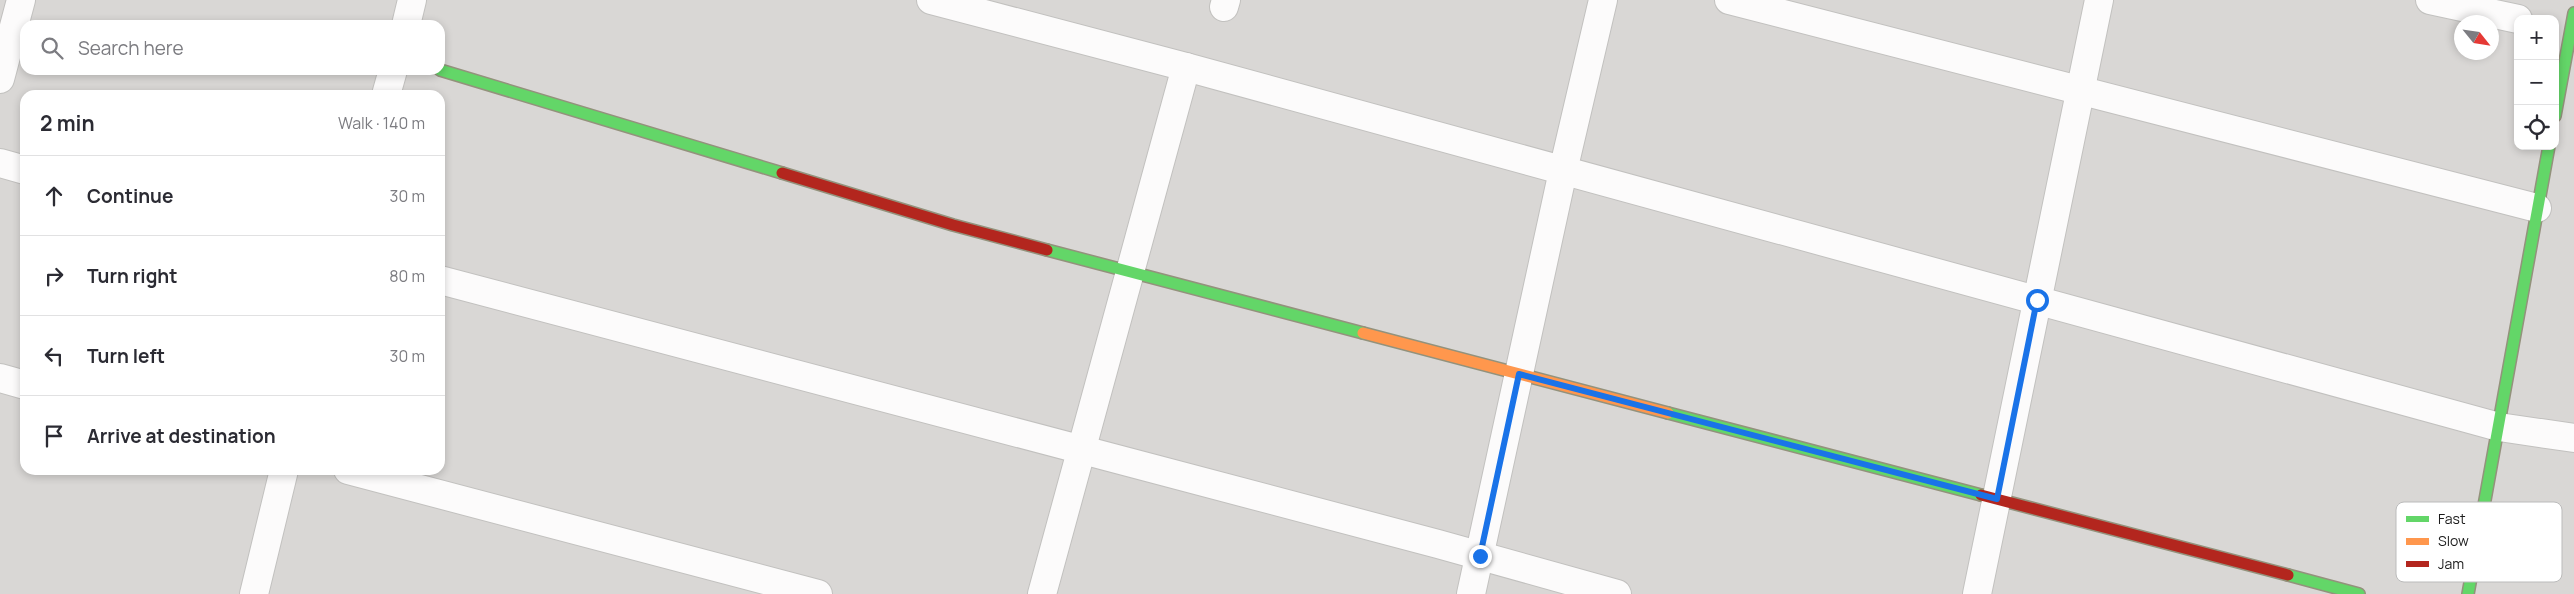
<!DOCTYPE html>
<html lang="en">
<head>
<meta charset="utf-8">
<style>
  :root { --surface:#fff; --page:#f2f2f3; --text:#2b2b33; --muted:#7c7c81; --line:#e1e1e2 }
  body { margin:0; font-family:Manrope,sans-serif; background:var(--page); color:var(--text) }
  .controls { position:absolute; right:15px; top:15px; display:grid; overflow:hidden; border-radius:10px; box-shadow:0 2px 8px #0003 }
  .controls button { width:45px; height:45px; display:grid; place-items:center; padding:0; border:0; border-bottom:1px solid var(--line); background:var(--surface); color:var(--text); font:25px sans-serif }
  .compass { position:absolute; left:2454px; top:15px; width:45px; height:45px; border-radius:50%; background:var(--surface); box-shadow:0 2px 8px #0003; rotate:120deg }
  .stop { position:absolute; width:15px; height:15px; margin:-11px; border:4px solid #1a73e8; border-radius:50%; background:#fff }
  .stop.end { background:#1a73e8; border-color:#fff; box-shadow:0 1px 5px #0008 }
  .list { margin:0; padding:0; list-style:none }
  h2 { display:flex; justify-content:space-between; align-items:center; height:65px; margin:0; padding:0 20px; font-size:21px }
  h2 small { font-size:16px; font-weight:400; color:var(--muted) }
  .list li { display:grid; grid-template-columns:32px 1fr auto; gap:15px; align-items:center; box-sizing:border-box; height:80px; padding:0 20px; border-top:1px solid var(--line) }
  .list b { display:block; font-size:19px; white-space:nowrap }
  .list em { font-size:16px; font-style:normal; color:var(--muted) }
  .icon { flex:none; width:28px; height:28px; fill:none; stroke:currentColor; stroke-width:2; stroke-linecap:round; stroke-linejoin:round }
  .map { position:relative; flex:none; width:2574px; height:594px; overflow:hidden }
  .search { position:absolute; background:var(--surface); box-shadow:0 2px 8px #0003; left:20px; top:20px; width:425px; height:55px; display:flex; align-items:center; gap:12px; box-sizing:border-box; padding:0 18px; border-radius:15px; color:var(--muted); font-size:19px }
  .panel { position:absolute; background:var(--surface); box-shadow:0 2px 8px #0003; left:20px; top:90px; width:425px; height:385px; border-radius:15px }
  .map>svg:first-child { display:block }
  .residential { fill:#d9d7d5; fill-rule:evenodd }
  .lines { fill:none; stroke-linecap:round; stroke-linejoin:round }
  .street-casing { stroke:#c2c1bf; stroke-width:30 }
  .fast-casing { stroke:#93927c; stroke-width:14 }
  .slow-casing { stroke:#93927c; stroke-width:14 }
  .jam-casing { stroke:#93927c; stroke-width:14 }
  .street { stroke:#fcfbfb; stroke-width:28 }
  .fast { stroke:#63d668; stroke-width:11 }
  .slow { stroke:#ff974d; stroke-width:11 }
  .jam { stroke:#b3261e; stroke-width:11 }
  .route { stroke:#1a73e8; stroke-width:6 }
  .key { fill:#fff; stroke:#bbb; stroke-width:1 }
  .key-label { font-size:14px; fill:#1b1b1b }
</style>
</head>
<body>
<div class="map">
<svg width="2574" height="594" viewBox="0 0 2574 594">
  <rect width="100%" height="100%" fill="#eae7e3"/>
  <path class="residential" d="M0 0H2574V594H0ZM2518 19H2555V146H2518ZM2462 22H2492V52H2462ZM25 25H440V70H25ZM25 95H440V470H25Z"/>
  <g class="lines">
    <g class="street-casing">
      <g id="street">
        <path d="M931 0 1186 67 2499 427 2574 438"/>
        <path d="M1729 0 2537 208"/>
        <path d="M2430 0 2518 19"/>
        <path d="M1224 7 1226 0"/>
        <path d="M406 25 412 0"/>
        <path d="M0 79 21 0"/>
        <path d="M386 95 393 70"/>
        <path d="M0 163 25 170"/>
        <path d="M440 280 1438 544 1617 594"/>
        <path d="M0 378 25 385"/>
        <path d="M348 470 818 594"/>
        <path d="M254 594 284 470"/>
        <path d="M1042 594 1186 67"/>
        <path d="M1471 594 1563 171 1603 0"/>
        <path d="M1977 594 2099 0"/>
      </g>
    </g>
    <g class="fast-casing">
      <g id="fast">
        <path d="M440 70 782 173"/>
        <path d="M2555 116 2574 13"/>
        <path d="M1047 250 1363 333"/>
        <path d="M1668 413 1981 495"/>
        <path d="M2288 575 2359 594"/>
        <path d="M2468 594 2549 146"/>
      </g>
    </g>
    <g class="slow-casing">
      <path id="slow" d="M1363 333 1668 413"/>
    </g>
    <g class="jam-casing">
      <g id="jam">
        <path d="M782 173 953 225 1047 250"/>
        <path d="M1981 495 2288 575"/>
      </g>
    </g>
    <use href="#street" class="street"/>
    <use href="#fast" class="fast"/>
    <use href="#slow" class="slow"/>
    <use href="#jam" class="jam"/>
  </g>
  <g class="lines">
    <path class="route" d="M1480 556 1519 374 1997 499 2037 300"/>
  </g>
  <rect x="2396" y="502" width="166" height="80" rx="8" class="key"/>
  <rect x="2406" y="516" width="23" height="6" fill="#63d668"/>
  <rect x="2406" y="538" width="23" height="7" fill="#ff974d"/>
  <rect x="2406" y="561" width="23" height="6" fill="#b3261e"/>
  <g class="key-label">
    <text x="2438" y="524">Fast</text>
    <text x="2438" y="546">Slow</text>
    <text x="2438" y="569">Jam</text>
  </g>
</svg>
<div class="controls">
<button>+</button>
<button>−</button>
<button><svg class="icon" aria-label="locate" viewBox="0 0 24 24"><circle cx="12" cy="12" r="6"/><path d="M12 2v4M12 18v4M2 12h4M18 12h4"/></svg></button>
</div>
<svg class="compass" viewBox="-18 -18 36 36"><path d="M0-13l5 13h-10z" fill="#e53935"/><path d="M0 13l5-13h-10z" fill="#7c7c81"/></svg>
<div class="stop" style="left:2037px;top:300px"></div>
<div class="stop end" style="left:1480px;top:556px"></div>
<div class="search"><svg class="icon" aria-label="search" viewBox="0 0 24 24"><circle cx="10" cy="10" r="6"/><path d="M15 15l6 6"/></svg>Search here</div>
<section class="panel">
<h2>2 min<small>Walk · 140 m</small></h2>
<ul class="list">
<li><svg class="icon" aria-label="ahead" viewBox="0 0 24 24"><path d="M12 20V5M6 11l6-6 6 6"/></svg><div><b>Continue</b></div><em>30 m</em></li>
<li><svg class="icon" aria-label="right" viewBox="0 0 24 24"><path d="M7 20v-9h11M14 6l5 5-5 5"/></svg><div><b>Turn right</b></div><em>80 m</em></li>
<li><svg class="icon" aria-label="left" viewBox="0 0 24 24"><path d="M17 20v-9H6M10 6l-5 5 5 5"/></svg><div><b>Turn left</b></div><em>30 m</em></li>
<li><svg class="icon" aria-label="arrive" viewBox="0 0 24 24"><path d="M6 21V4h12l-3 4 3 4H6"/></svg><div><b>Arrive at destination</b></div></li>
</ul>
</section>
</div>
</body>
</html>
